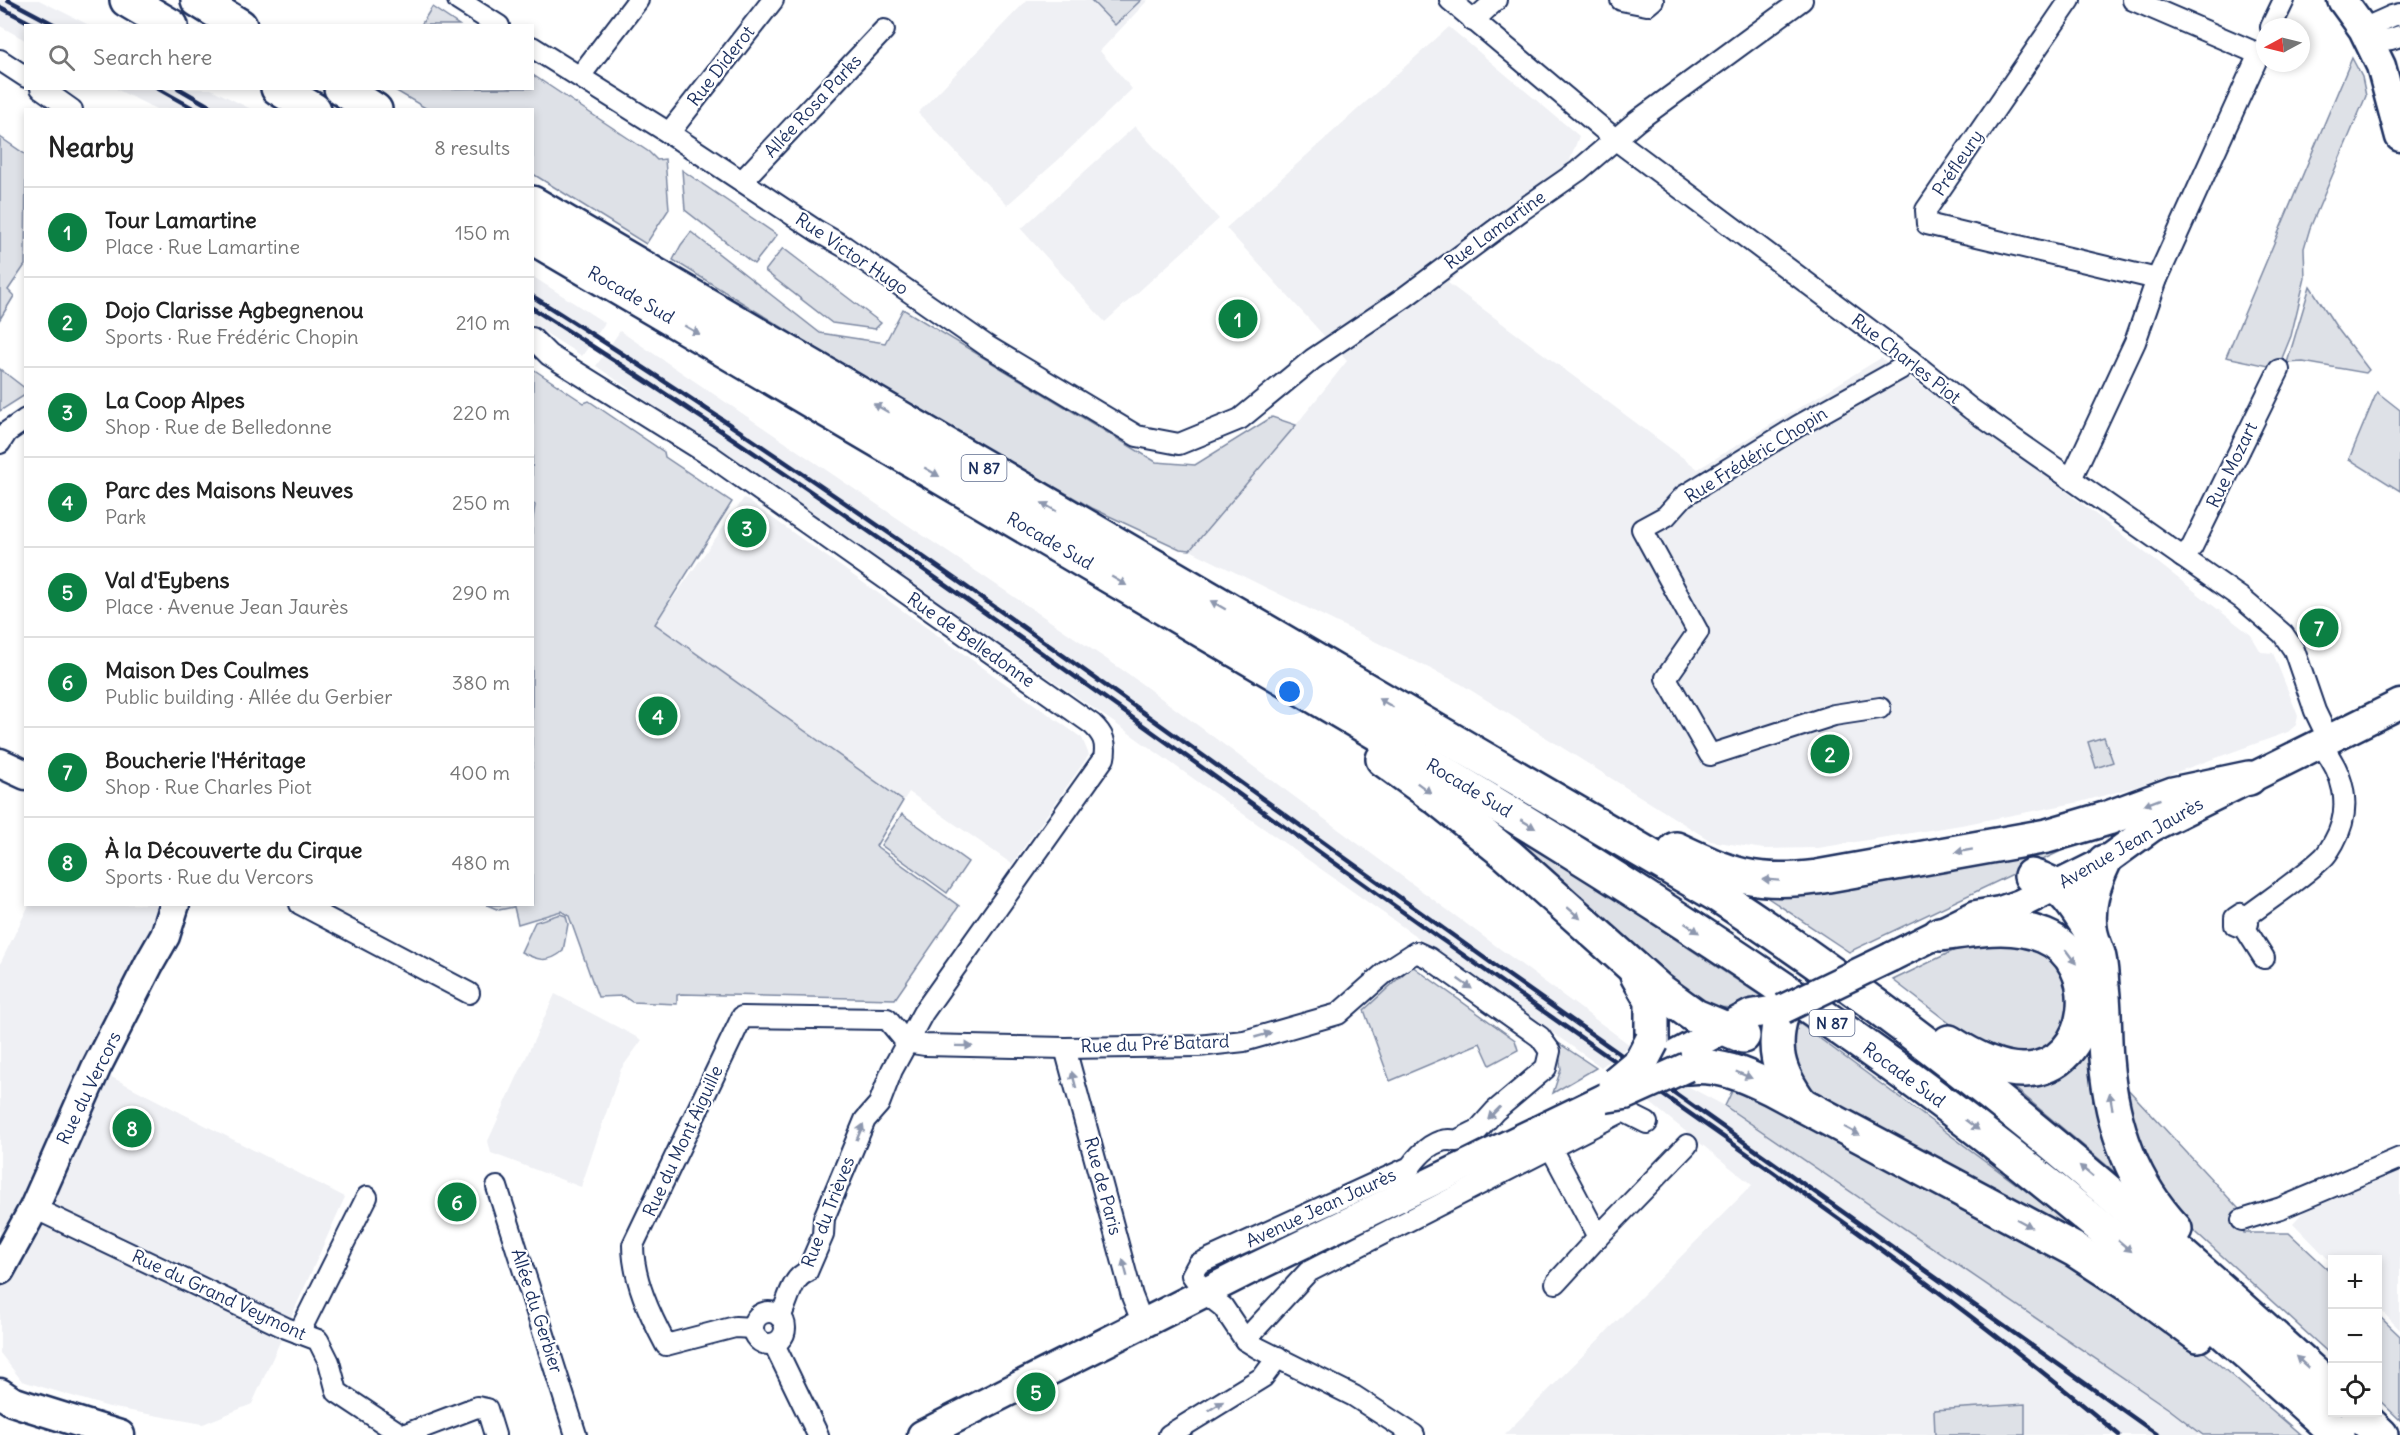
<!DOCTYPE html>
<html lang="en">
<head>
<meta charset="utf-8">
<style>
  :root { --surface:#fff; --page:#f6f6f6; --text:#222; --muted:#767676; --line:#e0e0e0; --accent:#0b8043 }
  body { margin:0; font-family:Delius,sans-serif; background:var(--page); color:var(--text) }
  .controls { position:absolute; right:18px; bottom:18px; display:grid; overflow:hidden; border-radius:0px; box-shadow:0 3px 9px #0003 }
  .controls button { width:54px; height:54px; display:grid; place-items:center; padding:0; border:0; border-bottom:2px solid var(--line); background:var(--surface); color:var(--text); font:30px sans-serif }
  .compass { position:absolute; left:2256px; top:18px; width:54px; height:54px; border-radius:50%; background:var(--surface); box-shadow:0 3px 9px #0003; rotate:263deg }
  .you { position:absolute; left:1290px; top:692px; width:21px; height:21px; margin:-15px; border:4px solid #fff; border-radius:50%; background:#1a73e8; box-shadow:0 0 0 9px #1a73e833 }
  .badge { display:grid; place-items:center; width:39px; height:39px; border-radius:50%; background:var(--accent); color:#fff; font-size:20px; font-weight:700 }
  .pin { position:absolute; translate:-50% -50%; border:3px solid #fff; box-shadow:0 2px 6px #0006 }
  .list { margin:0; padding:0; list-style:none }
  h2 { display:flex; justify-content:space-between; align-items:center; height:78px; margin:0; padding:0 24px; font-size:26px }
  h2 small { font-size:20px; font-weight:400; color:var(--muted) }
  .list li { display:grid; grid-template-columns:39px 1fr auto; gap:18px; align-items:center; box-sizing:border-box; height:90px; padding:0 24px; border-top:2px solid var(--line) }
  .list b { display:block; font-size:22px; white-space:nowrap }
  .list p { margin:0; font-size:20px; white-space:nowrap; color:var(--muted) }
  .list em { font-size:20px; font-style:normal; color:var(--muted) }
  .icon { flex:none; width:33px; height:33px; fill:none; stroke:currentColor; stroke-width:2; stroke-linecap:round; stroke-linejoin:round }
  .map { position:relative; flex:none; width:2400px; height:1435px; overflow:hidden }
  .search { position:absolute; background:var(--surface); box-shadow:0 3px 9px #0003; left:24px; top:24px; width:510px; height:66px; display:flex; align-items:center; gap:15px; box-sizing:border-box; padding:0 21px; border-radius:0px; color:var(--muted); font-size:22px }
  .panel { position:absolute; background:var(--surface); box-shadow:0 3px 9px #0003; left:24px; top:108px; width:510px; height:798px; border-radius:0px }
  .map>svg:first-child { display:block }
  .built { fill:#eff0f4 }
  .green { fill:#dee1e7; stroke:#7c88a2; stroke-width:1.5 }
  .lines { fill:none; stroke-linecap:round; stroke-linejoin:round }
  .street-casing { stroke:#1b2f5e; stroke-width:24 }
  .secondary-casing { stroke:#1b2f5e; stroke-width:33 }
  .highway-casing { stroke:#1b2f5e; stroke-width:38 }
  .street { stroke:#fff; stroke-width:20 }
  .secondary { stroke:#fff; stroke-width:28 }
  .highway { stroke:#fff; stroke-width:33 }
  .rail { stroke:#1b2f5e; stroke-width:4.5 }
  .secondary-bridge-casing { stroke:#1b2f5e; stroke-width:33; stroke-linecap:butt }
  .highway-bridge-casing { stroke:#1b2f5e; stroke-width:38; stroke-linecap:butt }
  .secondary-bridge { stroke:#fff; stroke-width:28 }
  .highway-bridge { stroke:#fff; stroke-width:33 }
  .oneway { fill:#8d97ae }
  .labels { text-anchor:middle; stroke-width:4.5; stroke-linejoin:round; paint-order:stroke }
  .shield { fill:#fff; stroke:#5f6d8e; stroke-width:1.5 }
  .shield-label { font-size:16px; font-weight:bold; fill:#1b2f5e }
  .street-label { font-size:18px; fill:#1b2f5e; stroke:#fff }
</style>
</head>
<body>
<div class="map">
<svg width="2400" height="1435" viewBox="0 0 2400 1435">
  <rect width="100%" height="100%" fill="#fff"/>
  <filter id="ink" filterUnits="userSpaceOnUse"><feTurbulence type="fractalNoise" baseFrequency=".0167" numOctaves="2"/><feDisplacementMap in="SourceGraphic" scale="12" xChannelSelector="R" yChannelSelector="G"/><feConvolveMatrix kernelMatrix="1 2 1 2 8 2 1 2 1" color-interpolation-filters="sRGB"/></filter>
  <g filter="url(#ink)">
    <g class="built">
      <path d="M0 0H39L89 25 26 26 25 40 0 26Z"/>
      <path d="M1027 0H1148L1100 51 1132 89 1057 161 1007 205 918 113Z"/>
      <path d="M1449 27 1579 136 1569 163 1448 283 1698 469 1881 358 2009 447 2251 635 2261 652 2273 653 2298 716 2296 725 2288 732 2135 787 2080 802 1961 825 1818 848 1764 849 1711 841 1461 684 1190 550 1292 430 1347 361 1226 228Z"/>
      <path d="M116 89H211L251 109H156Z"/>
      <path d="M1135 126 1219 219 1105 322 1021 229Z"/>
      <path d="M532 276 605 323 582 356 533 325Z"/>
      <path d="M620 331 1127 673 1630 1045 1601 1067 1119 726 596 366Z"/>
      <path d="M744 498 1082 738 1089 755 1012 864 909 792 903 801 655 624Z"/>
      <path d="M154 904 163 909 88 1065 345 1197 252 1404 203 1424 109 1407 22 1381 0 1353V964L29 905Z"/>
      <path d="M555 994 642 1040 621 1069 581 1187 491 1153 488 1141Z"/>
      <path d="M1676 1080 1725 1106 2169 1409 2203 1435H1504L1752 1185 1643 1097Z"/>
      <path d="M2400 1168V1330L2378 1307V1260H2332V1263L2293 1223 2305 1210 2374 1182Z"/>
    </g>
    <g class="green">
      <path d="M1091 0H1141L1115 25Z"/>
      <path d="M432 7 459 25H421Z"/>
      <path d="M2352 58 2362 77 2366 96 2310 228 2304 248 2305 278 2291 336 2278 368 2226 357Z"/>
      <path d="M533 75 649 152 657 160 665 159 669 209 646 244 533 174 532 110 427 109 393 89 532 88Z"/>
      <path d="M0 137 26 155 25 265 8 290 14 296 0 319Z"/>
      <path d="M682 170 777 235 754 264 685 210Z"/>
      <path d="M691 232 820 333 885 343 903 309 1156 462 1195 465 1272 417 1296 425 1190 550 1180 549 1092 508 887 392 673 260 681 245Z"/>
      <path d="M783 248 881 323 875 329 832 323 765 271Z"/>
      <path d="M2310 286 2337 328 2369 370 2366 373 2303 362 2287 363Z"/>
      <path d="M0 369 26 389 25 395 0 411Z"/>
      <path d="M533 369 584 403 589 401 664 452 665 457 732 502 655 624 903 801 876 846 959 906 895 999 681 994 677 995V1004L632 1002 623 996 598 997 569 916 561 911 518 924 514 907 499 910 487 905 532 904V525L535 505 532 503Z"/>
      <path d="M2377 392 2400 410V491L2349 459Z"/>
      <path d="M2104 737 2113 762 2096 768 2088 742Z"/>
      <path d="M1417 768 1761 996 1735 1008 1715 1007 1677 991Z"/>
      <path d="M902 814 968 862 947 893 881 845Z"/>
      <path d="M2099 833 1849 952 1762 894Z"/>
      <path d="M560 914 566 916 568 924 563 951C548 964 537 960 521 952L535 922Z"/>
      <path d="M2012 941 2048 951 2071 988 2069 1026 2047 1051 2011 1057 1978 1045 1893 980 1959 948Z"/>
      <path d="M1412 966 1515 1040 1518 1050 1490 1065 1480 1043 1390 1081 1364 1010Z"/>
      <path d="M2093 1017 2123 1179 2010 1084Z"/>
      <path d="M1800 1024 2122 1262 1806 1092 1786 1033Z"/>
      <path d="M1557 1042 1596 1068 1553 1093 1561 1069Z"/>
      <path d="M2125 1086 2239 1209 2244 1233H2289L2332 1273V1356L2188 1225 2147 1170 2119 1099Z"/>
      <path d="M1734 1087 1968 1206 2083 1271 2194 1343 2301 1435H2203L2169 1409 1725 1106Z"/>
      <path d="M2378 1315 2400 1336V1420L2378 1399Z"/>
      <path d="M2025 1404V1435H1935L1934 1410Z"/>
    </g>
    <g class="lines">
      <g class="street-casing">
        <g id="street">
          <path d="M458 0 499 26"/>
          <path d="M1450 0 1616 140 1910 360 1971 409 2241 598 2283 634 2294 650 2315 711 2328 738"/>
          <path d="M1621 0 1647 5 1653 0"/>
          <path d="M2070 0 1926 210 1927 224 2157 279"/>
          <path d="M1473 21 1496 0"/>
          <path d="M2271 27 2284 0"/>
          <path d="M2363 29 2392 16 2400 14"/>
          <path d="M2369 42 2391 39 2400 36"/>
          <path d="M532 47 669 133 817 231 845 247 987 346 1137 436 1179 444 1240 419 1313 359 1405 297 1522 210 1578 171 1637 121 1802 0"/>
          <path d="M0 60 26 77"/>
          <path d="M580 76 638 0"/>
          <path d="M41 88 72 110"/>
          <path d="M669 133 773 0"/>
          <path d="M742 181 884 30"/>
          <path d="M532 338 549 355 711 456 1092 724C1103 734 1107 743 1104 758L923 1013 892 1070 879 1104 865 1120 824 1218 823 1235 807 1272C791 1278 788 1303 780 1317"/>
          <path d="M0 443 7 432 26 419"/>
          <path d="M2071 479 2135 342 2157 279 2259 54 2133 0"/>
          <path d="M2182 557 2192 547 2279 370"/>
          <path d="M1880 708 1834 715 1710 755 1666 678 1698 632 1642 529 1666 516 1684 496 1798 426 1900 369 1910 360"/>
          <path d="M300 904 469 993"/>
          <path d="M2246 917 2248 923 2244 927 2235 925V918L2241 914 2246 917C2270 899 2303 877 2324 857 2328 853 2331 847 2334 842 2354 807 2343 771 2319 743"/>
          <path d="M2245 928 2264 958"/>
          <path d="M906 1042 925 1045 1065 1048 1198 1046 1244 1041 1338 1014 1388 970 1416 952 1429 958 1540 1037 1550 1051 1546 1068 1495 1111 1478 1130 1456 1141C1437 1136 1421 1152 1410 1167L1198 1264 1192 1275 1205 1293 1223 1307 1245 1340 1258 1348 1354 1396 1414 1435"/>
          <path d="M1065 1048 1132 1296 1143 1324"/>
          <path d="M1552 1150 1598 1237 1687 1145"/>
          <path d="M497 1187 576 1435"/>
          <path d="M34 1208 286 1328 318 1340 329 1362 337 1392 402 1435"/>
          <path d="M2242 1220 2281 1208 2400 1158"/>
          <path d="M1556 1283 1598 1237"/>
          <circle cx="769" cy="1328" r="16"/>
          <path d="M753 1328 735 1327 666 1345C650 1315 633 1279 633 1245L742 1017 887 1019 906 1042"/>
          <path d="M299 1333 367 1197"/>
          <path d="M1245 1340 1308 1272 1623 1111 1647 1123"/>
          <path d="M774 1344 818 1435"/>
          <path d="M403 1435 477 1407 487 1409 495 1435"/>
          <path d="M1169 1435 1263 1377 1278 1357"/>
        </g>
      </g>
      <g class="secondary-casing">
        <g id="secondary">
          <path d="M2342 0 2363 29 2381 66 2400 137"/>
          <path d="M0 763 26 775"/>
          <path d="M1891 957 1976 915 2000 911 2020 904 2104 862 2152 827 2400 704"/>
          <path d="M1677 1054 1751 1014 1783 1009"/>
          <path d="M0 1270 34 1208 96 1068 149 964 165 936 175 904"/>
          <path d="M0 1393 12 1401 27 1406 120 1435"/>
          <path d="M922 1435 1249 1270 1605 1098"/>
        </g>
      </g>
      <g class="highway-casing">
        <g id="highway">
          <path d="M127 0 171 26"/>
          <path d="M198 0 240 26"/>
          <path d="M278 88 314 110"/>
          <path d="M341 88 375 110"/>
          <path d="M532 203 1719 896C1942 1042 2136 1211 2332 1390"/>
          <path d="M532 237C758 370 984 502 1210 635 1452 776 1694 919 1919 1085 2066 1194 2204 1312 2338 1435"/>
          <path d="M1383 759 1437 798 1508 855 1659 990 1695 1016 1743 1036"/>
          <path d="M1676 849C1731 875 1755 885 1817 877L2047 836 2108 818 2173 794 2249 778"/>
          <path d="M2104 862C2094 883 2087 904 2090 928 2091 937 2095 946 2098 954 2101 964 2101 975 2102 986 2105 1010 2104 1034 2106 1059 2111 1122 2130 1181 2175 1229"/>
          <path d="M2031 876C2063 884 2073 903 2090 930"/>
          <path d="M1940 934C1975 930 2011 922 2044 936 2105 961 2095 1067 2025 1070 1999 1071 1971 1056 1949 1042"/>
          <path d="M1637 975 1652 1001V1041"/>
          <path d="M1783 1009C1771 1048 1777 1071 1801 1104"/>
          <path d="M1687 1067C1719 1064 1743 1074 1771 1088L2075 1250 2141 1293 2198 1335"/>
          <path d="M2357 1412 2381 1435"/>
        </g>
      </g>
      <use href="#street" class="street"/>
      <use href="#secondary" class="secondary"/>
      <use href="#highway" class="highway"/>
      <g class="rail">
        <path d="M8 0 57 26"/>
        <path d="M0 7 36 26"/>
        <path d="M157 88 196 110"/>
        <path d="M178 88 216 110"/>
        <path d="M532 296C811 472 1078 665 1345 858 1615 1052 1886 1245 2158 1435"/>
        <path d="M532 308C847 506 1146 729 1448 944 1673 1105 1907 1256 2119 1435"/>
      </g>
      <g class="secondary-bridge-casing">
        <g id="secondary-bridge">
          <path d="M1783 1009 1891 957"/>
          <path d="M1605 1098 1625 1095 1687 1067"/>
        </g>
      </g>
      <g class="highway-bridge-casing">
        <path id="highway-bridge" d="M1616 1083 1641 1062 1652 1041"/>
      </g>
      <use href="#secondary-bridge" class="secondary-bridge"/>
      <use href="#highway-bridge" class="highway-bridge"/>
    </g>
    <defs><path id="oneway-solid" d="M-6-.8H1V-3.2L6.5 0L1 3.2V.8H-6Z" transform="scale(1.5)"/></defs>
    <g class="oneway">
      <use href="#oneway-solid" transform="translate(692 330) rotate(30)"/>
      <use href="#oneway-solid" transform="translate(881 408) rotate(-150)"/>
      <use href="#oneway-solid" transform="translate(932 472) rotate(30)"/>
      <use href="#oneway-solid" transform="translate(1049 507) rotate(-150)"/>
      <use href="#oneway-solid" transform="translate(1119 581) rotate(30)"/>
      <use href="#oneway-solid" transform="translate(1218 605) rotate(-150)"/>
      <use href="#oneway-solid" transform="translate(1386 703) rotate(-150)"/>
      <use href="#oneway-solid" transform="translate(1424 788) rotate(37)"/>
      <use href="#oneway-solid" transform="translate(2152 802) rotate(160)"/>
      <use href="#oneway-solid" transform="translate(1528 824) rotate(31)"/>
      <use href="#oneway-solid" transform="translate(1964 851) rotate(170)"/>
      <use href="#oneway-solid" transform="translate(1771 880) rotate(-176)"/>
      <use href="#oneway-solid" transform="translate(1574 913) rotate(41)"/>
      <use href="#oneway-solid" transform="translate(1692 928) rotate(34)"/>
      <use href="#oneway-solid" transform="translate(2071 957) rotate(53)"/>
      <use href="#oneway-solid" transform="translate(1465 984) rotate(35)"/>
      <use href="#oneway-solid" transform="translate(1263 1035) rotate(-16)"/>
      <use href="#oneway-solid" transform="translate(964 1046) rotate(1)"/>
      <use href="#oneway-solid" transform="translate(1744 1075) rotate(23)"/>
      <use href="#oneway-solid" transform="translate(1074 1080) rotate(-105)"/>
      <use href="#oneway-solid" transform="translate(2111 1101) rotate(-100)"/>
      <use href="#oneway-solid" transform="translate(1494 1113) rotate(135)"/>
      <use href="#oneway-solid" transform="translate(1972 1125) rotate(37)"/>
      <use href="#oneway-solid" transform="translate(1852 1131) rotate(28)"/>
      <use href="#oneway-solid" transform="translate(860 1132) rotate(-67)"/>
      <use href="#oneway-solid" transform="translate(2086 1171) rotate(-140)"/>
      <use href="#oneway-solid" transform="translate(2024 1223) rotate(28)"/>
      <use href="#oneway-solid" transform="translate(2125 1246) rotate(40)"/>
      <use href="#oneway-solid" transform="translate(1125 1268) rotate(-105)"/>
      <use href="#oneway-solid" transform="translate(2302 1362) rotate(-138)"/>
      <use href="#oneway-solid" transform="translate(1216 1406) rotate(-32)"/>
    </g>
  </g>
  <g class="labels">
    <g class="shield">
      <rect x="961.5" y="455" width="45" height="26" rx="4.5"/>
      <rect x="1809.5" y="1010" width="45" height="26" rx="4.5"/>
    </g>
    <g class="shield-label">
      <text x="984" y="474">N 87</text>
      <text x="1832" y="1029">N 87</text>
    </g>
    <g class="street-label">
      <text transform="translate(721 66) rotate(-52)" y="6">Rue Diderot</text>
      <text transform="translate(813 106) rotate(-47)" y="6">Allée Rosa Parks</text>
      <text transform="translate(1958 163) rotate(-56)" y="6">Préfleury</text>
      <text transform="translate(1495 230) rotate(-36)" y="6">Rue Lamartine</text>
      <text transform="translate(852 254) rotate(34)" y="6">Rue Victor Hugo</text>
      <text transform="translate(631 295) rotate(30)" y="6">Rocade Sud</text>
      <text transform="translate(1906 359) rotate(38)" y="6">Rue Charles Piot</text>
      <text transform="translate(1756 455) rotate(-32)" y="6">Rue Frédéric Chopin</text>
      <text transform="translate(2232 465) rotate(-64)" y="6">Rue Mozart</text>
      <text transform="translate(1050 541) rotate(30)" y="6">Rocade Sud</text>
      <text transform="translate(971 640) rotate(35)" y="6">Rue de Belledonne</text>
      <text transform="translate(1469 788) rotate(31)" y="6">Rocade Sud</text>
      <text transform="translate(2131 843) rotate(-30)" y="6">Avenue Jean Jaurès</text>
      <text transform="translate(1155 1044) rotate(-2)" y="6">Rue du Pré Batard</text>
      <text transform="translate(1904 1075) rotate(36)" y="6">Rocade Sud</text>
      <text transform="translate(89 1088) rotate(-64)" y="6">Rue du Vercors</text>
      <text transform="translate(683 1141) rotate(-65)" y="6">Rue du Mont Aiguille</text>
      <text transform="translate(1103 1186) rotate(75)" y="6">Rue de Paris</text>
      <text transform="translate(1321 1208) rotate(-25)" y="6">Avenue Jean Jaurès</text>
      <text transform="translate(828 1212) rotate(-69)" y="6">Rue du Trièves</text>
      <text transform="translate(219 1295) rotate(25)" y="6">Rue du Grand Veymont</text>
      <text transform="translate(537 1311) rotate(72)" y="6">Allée du Gerbier</text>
    </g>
  </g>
</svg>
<div class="controls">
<button>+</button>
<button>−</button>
<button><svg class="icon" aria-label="locate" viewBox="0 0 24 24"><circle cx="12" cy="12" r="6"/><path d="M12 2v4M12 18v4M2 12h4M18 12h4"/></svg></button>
</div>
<svg class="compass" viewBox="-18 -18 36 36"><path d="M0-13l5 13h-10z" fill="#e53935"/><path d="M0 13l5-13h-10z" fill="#767676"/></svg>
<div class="you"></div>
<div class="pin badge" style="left:1238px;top:319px">1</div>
<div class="pin badge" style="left:1830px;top:754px">2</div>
<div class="pin badge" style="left:747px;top:528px">3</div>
<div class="pin badge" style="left:658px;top:716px">4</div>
<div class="pin badge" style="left:1036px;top:1392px">5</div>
<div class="pin badge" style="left:457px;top:1202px">6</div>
<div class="pin badge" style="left:2319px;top:628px">7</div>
<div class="pin badge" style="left:132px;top:1128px">8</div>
<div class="search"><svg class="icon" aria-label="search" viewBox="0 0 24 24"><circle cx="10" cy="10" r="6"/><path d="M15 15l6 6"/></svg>Search here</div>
<section class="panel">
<h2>Nearby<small>8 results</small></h2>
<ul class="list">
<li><span class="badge">1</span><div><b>Tour Lamartine</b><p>Place · Rue Lamartine</p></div><em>150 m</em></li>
<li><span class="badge">2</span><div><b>Dojo Clarisse Agbegnenou</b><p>Sports · Rue Frédéric Chopin</p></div><em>210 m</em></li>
<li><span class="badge">3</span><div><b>La Coop Alpes</b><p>Shop · Rue de Belledonne</p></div><em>220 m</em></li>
<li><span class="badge">4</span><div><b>Parc des Maisons Neuves</b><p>Park</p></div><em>250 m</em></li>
<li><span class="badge">5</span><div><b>Val d'Eybens</b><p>Place · Avenue Jean Jaurès</p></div><em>290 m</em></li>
<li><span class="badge">6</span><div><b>Maison Des Coulmes</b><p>Public building · Allée du Gerbier</p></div><em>380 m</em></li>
<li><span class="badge">7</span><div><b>Boucherie l'Héritage</b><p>Shop · Rue Charles Piot</p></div><em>400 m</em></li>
<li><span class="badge">8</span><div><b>À la Découverte du Cirque</b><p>Sports · Rue du Vercors</p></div><em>480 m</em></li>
</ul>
</section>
</div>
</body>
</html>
